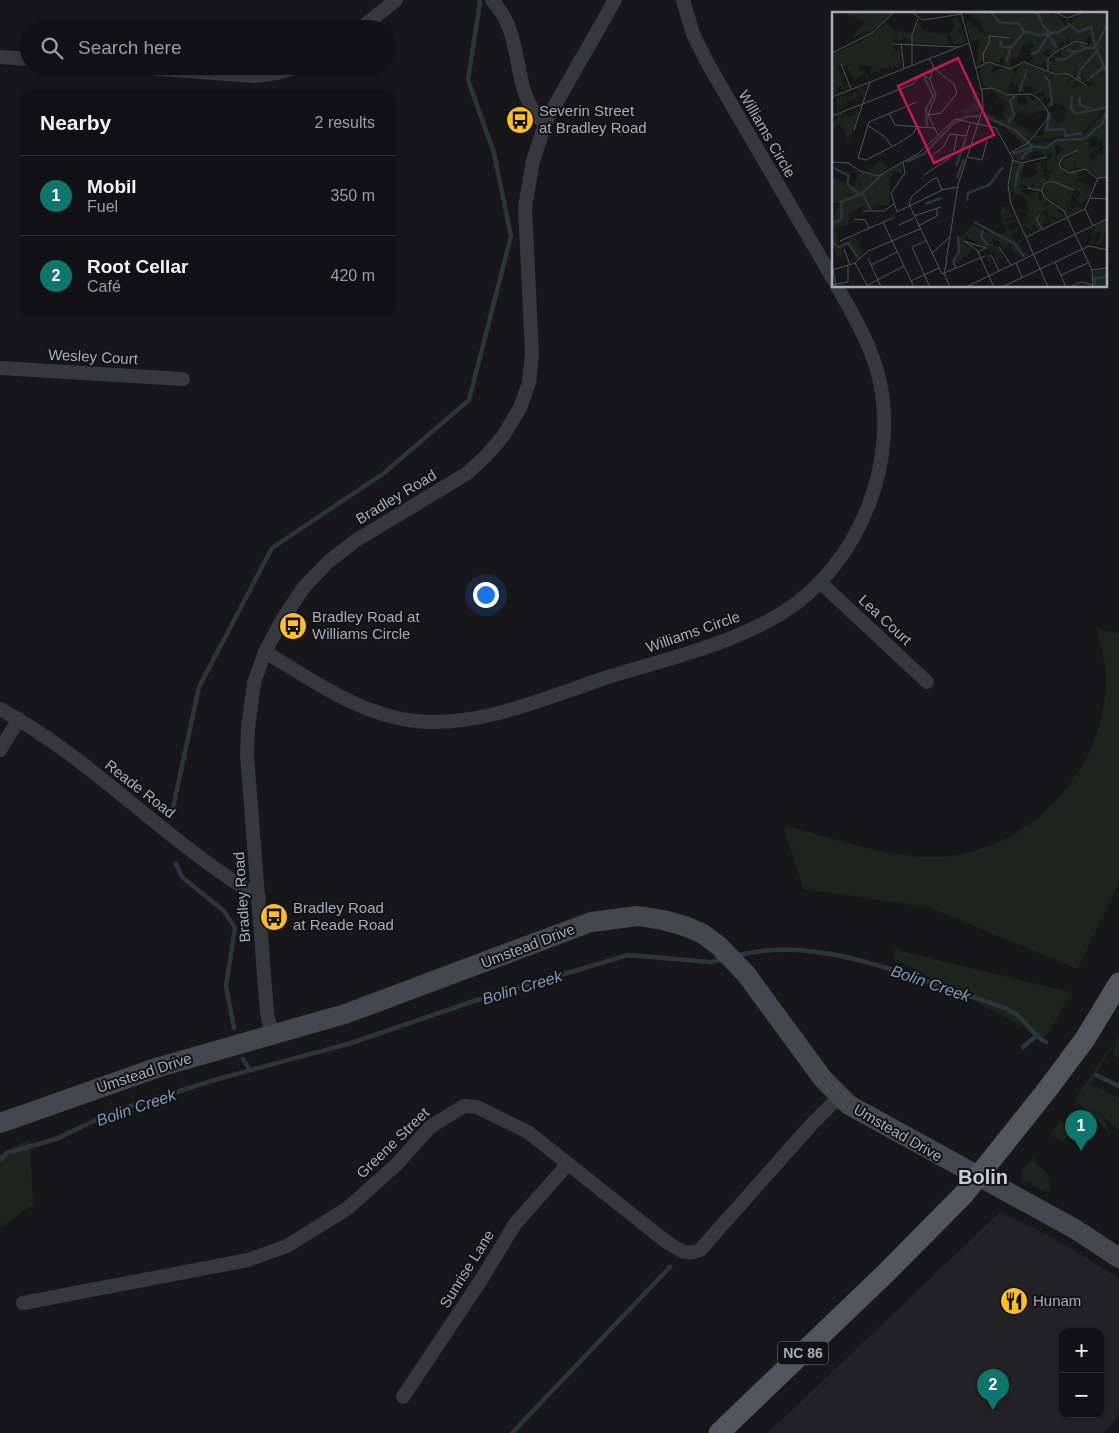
<!DOCTYPE html>
<html lang="en">
<head>
<meta charset="utf-8">
<style>
  :root { --surface:#111013; --page:#1a191c; --text:#f1f3f6; --muted:#9c9da0; --line:#303033; --accent:#0f766e }
  body { margin:0; font-family:Helvetica,sans-serif; background:var(--page); color:var(--text) }
  .controls { position:absolute; right:15px; bottom:15px; display:grid; overflow:hidden; border-radius:10px; box-shadow:0 1px 4px #0004 }
  .controls button { width:45px; height:45px; display:grid; place-items:center; padding:0; border:0; border-bottom:1px solid var(--line); background:var(--surface); color:var(--text); font:25px sans-serif }
  .you { position:absolute; left:485px; top:594px; width:18px; height:18px; margin:-12px; border:4px solid #fff; border-radius:50%; background:#1a73e8; box-shadow:0 0 0 8px #1a73e833 }
  .badge { display:grid; place-items:center; width:32px; height:32px; border-radius:50%; background:var(--accent); color:#fff; font-size:16px; font-weight:700 }
  .pin { position:absolute; translate:-50% -41px; filter:drop-shadow(0 1px 2px #0008) }
  .pin::after { content:''; position:absolute; top:26px; width:18px; height:15px; background:inherit; clip-path:polygon(0 0,100% 0,50% 100%) }
  .list { margin:0; padding:0; list-style:none }
  h2 { display:flex; justify-content:space-between; align-items:center; height:65px; margin:0; padding:0 20px; font-size:21px }
  h2 small { font-size:16px; font-weight:400; color:var(--muted) }
  .list li { display:grid; grid-template-columns:32px 1fr auto; gap:15px; align-items:center; box-sizing:border-box; height:80px; padding:0 20px; border-top:1px solid var(--line) }
  .list b { display:block; font-size:19px; white-space:nowrap }
  .list p { margin:0; font-size:16px; white-space:nowrap; color:var(--muted) }
  .list em { font-size:16px; font-style:normal; color:var(--muted) }
  .icon { flex:none; width:28px; height:28px; fill:none; stroke:currentColor; stroke-width:2; stroke-linecap:round; stroke-linejoin:round }
  .map { position:relative; flex:none; width:1119px; height:1433px; overflow:hidden }
  .search { position:absolute; background:var(--surface); box-shadow:0 1px 4px #0004; left:20px; top:20px; width:375px; height:55px; display:flex; align-items:center; gap:12px; box-sizing:border-box; padding:0 18px; border-radius:28px; color:var(--muted); font-size:19px }
  .panel { position:absolute; background:var(--surface); box-shadow:0 1px 4px #0004; left:20px; top:90px; width:375px; height:225px; border-radius:10px }
  .map>svg:first-child { display:block }
  .built { fill:#222226; fill-rule:evenodd }
  .green { fill:#1c241d }
  .lines { fill:none; stroke-linecap:round; stroke-linejoin:round }
  .stream { stroke:#2b353e; stroke-width:4.5 }
  .street { stroke:#37383e; stroke-width:14 }
  .secondary { stroke:#45474e; stroke-width:20 }
  .primary { stroke:#53555d; stroke-width:21 }
  .labels { text-anchor:middle; stroke-width:4; stroke-linejoin:round; paint-order:stroke }
  .shield { fill:#121114; stroke:#7a7e88; stroke-width:1 }
  .shield-label { font-size:14px; font-weight:bold; fill:#a7acba }
  .poi-label { font-size:15px; fill:#a7acba; stroke:#121114; text-anchor:start }
  .street-label { font-size:15px; fill:#a7acba; stroke:#121114 }
  .water-label { font-size:16px; font-style:italic; fill:#7b9ab8; stroke:#121114 }
  .district-label { font-size:20px; font-weight:bold; fill:#c9ccd6; stroke:#121114 }
  .inset-river { fill:none; stroke:#2b353e; stroke-width:2.5 }
  .inset-road { fill:none; stroke:#515259; stroke-width:1 }
  .view { fill:#c2185b; fill-opacity:0.15; stroke:#c2185b; stroke-width:2.5 }
  .inset-edge { fill:none; stroke:#a7acba; stroke-width:2.5 }
</style>
</head>
<body>
<div class="map">
<svg width="1119" height="1433" viewBox="0 0 1119 1433">
  <rect width="100%" height="100%" fill="#171619"/>
  <path class="built" d="M1000 1212 1050 1236 1119 1278V1414L1105 1433H768ZM1063 1332H1100V1414H1063Z"/>
  <g class="green">
    <path d="M1097 629 1119 633V883L1077 969 928 907 803 889 783 825C829 837 888 858 935 857 1027 854 1104 773 1106 681 1106 663 1101 646 1097 629Z"/>
    <path d="M893 949 1073 993 1044 1038 895 959Z"/>
    <path d="M1119 1035V1058L1114 1056V1045L1090 1084 1119 1098V1131L1101 1114 1112 1137 1097 1119 1074 1100Z"/>
    <path d="M1061 1120 1069 1133 1063 1142 1050 1134Z"/>
    <path d="M30 1139 33 1204 0 1228V1154Z"/>
    <path d="M1035 1155 1036 1163 1046 1172 1051 1189 1048 1193 1021 1179 1023 1169Z"/>
  </g>
  <g class="lines">
    <g class="stream">
      <path d="M171 817 199 687 272 548 384 473 469 400 511 236 494 153 468 80 480 2"/>
      <path d="M176 864 182 877 224 911 235 928 226 986 234 1028"/>
      <path d="M736 956C806 936 885 967 951 990 971 997 994 1002 1013 1012 1025 1018 1031 1035 1046 1042"/>
      <path d="M1023 1047 1035 1037"/>
      <path d="M243 1059 250 1070"/>
      <path d="M1096 1075 1119 1086"/>
      <path d="M0 1160 7 1153 56 1139 115 1111 218 1079 351 1043 474 1001 628 955 711 962 723 959"/>
      <path d="M512 1433 670 1267"/>
    </g>
    <g class="street">
      <path d="M492 0C528 39 508 92 545 124"/>
      <path d="M683 0 693 34 708 64 833 279"/>
      <path d="M360 29 396 0"/>
      <path d="M0 57 29 59"/>
      <path d="M120 66 255 76 277 73 301 66"/>
      <path d="M0 368 183 379"/>
      <path d="M820 582 927 682"/>
      <path d="M265 652C312 680 360 715 415 721 479 728 548 697 608 677 666 659 730 645 782 613 860 565 902 458 877 370 868 340 852 313 837 286"/>
      <path d="M0 709C94 760 167 843 259 897"/>
      <path d="M0 750 19 719"/>
      <path d="M272 1034 267 1013 247 755 248 728 254 683 265 652 282 620 304 587 328 562 355 541 466 474 486 456 503 436 520 408 529 383 532 354 525 207 533 161 545 124 555 105 615 0"/>
      <path d="M23 1303 248 1260 287 1246 348 1208 397 1164 430 1127 464 1106 477 1107 528 1132 664 1240C677 1248 685 1257 700 1250L811 1125 839 1097"/>
      <path d="M403 1397 481 1280 515 1224 567 1165"/>
    </g>
    <path class="secondary" d="M0 1123 159 1067 345 1014 591 922 638 916 663 920 685 926 703 934 719 946 746 974 823 1079 849 1105 1075 1229 1119 1258"/>
    <path class="primary" d="M719 1433 887 1272 964 1194 1047 1090 1085 1039 1119 983"/>
  </g>
  <defs>
    <g id="bus-disc" transform="scale(1.4375)"><circle r="9.5" fill="#ffbe28" stroke="#121114"/><path d="M-5-6H5V4H4V6H2V4H-2V6H-4V4H-5ZM-3.5-4V0h7V-4ZM-3.5 1.2v1.5H-2V1.2ZM2 1.2v1.5H3.5V1.2Z" fill="#111"/></g>
    <g id="restaurant-disc" transform="scale(1.4375)"><circle r="9.5" fill="#ffbe28" stroke="#121114"/><path d="M-5-6h1v4h1v-4h1v4h1v-4h1v5L-1.5 .5V6h-2V.5L-5-1ZM5-6V6H3V1.5H1.5Q1.5-4 5-6Z" fill="#111"/></g>
  </defs>
  <g fill-rule="evenodd">
    <use href="#bus-disc" x="520" y="120"/>
    <use href="#bus-disc" x="293" y="626"/>
    <use href="#bus-disc" x="274" y="917"/>
    <use href="#restaurant-disc" x="1014" y="1301"/>
  </g>
  <g class="labels">
    <rect class="shield" x="778" y="1341.5" width="50" height="23" rx="4"/>
    <g class="shield-label">
      <text x="803" y="1358">NC 86</text>
    </g>
    <g class="poi-label">
      <text x="539" y="116">Severin Street<tspan x="539" dy="17">at Bradley Road</tspan></text>
      <text x="312" y="622">Bradley Road at<tspan x="312" dy="17">Williams Circle</tspan></text>
      <text x="293" y="913">Bradley Road<tspan x="293" dy="17">at Reade Road</tspan></text>
      <text x="1033" y="1306">Hunam</text>
    </g>
    <g class="street-label">
      <text transform="translate(767 134) rotate(60)" y="5">Williams Circle</text>
      <text transform="translate(93 357) rotate(3)" y="5">Wesley Court</text>
      <text transform="translate(396 497) rotate(-31)" y="5">Bradley Road</text>
      <text transform="translate(885 620) rotate(43)" y="5">Lea Court</text>
      <text transform="translate(693 632) rotate(-19)" y="5">Williams Circle</text>
      <text transform="translate(140 789) rotate(38)" y="5">Reade Road</text>
      <text transform="translate(242 897) rotate(-94)" y="5">Bradley Road</text>
      <text transform="translate(528 946) rotate(-21)" y="5">Umstead Drive</text>
      <text transform="translate(144 1073) rotate(-18)" y="5">Umstead Drive</text>
      <text transform="translate(898 1133) rotate(30)" y="5">Umstead Drive</text>
      <text transform="translate(393 1143) rotate(-44)" y="5">Greene Street</text>
      <text transform="translate(467 1269) rotate(-58)" y="5">Sunrise Lane</text>
    </g>
    <g class="water-label">
      <text transform="translate(931 983) rotate(19)" y="6">Bolin Creek</text>
      <text transform="translate(522 987) rotate(-17)" y="6">Bolin Creek</text>
      <text transform="translate(136 1107) rotate(-19)" y="6">Bolin Creek</text>
    </g>
    <g class="district-label">
      <text x="983" y="1184">Bolin</text>
    </g>
  </g>
  <g transform="translate(832 12)">
    <rect width="275" height="275" fill="#171619"/>
    <path d="M12 0 58 1 61 0 46 15 16 31 40 17 19 26 33 9 24 6 26 2 19 5ZM135 0H219L218 6 222 0 233 13 234 7 240 12 241 7 256 0H261L263 5V0H275V95L250 121 200 129 204 122 209 125 213 121 210 115 212 116 219 101 225 112 226 109 231 110 233 104 230 102 235 100 233 95 224 91 216 97 214 93 219 88 213 84 210 88 206 84H212V78L205 83 200 81 203 76 192 73V79L188 80 185 72 181 78 182 69 177 74V82L152 74 146 56 155 50 165 53 159 58 162 62 167 57H181L184 65 186 54 193 51 214 59 212 64 215 60 221 62 217 64 221 67 222 62 239 65 232 72 241 67 245 70 241 75H245L246 71 255 75 263 72 260 69 252 71 251 64 247 66 250 70 244 67V56L242 65 222 59 217 57V48L223 49V45L218 46 219 44 227 39 223 43 229 45V38L244 30 257 34 260 26 257 24 253 30 245 28 236 31 238 28 235 26 234 33 230 35 233 31 228 30 227 37 218 43 217 35 211 42 216 45 214 55 212 50 208 54 197 50 202 46 195 41 201 40 198 38 203 34 199 30 192 32 186 45 178 49 179 56 171 54 173 47 170 45 167 51 151 48 145 54 147 27 139 30 134 11 138 10 139 14H145L148 22H153L149 11ZM126 5 130 15 126 20 129 21 131 17 133 31 121 33 119 24H115L116 33 81 31V22L86 11 93 20 118 22 122 14 120 6ZM54 11 64 19 80 21 78 32H70L77 30 72 25 66 31 65 24 61 25 62 39 68 38 69 53 66 52V56L62 52 61 58 58 53 56 56 48 57 47 62 45 59 38 63 40 54 27 53 28 59H34L28 62 35 61 37 68 33 62 22 68V64L17 65 20 61 15 62 20 59 16 58V54H6L8 63 13 62 10 70H15L10 73 17 75 10 79 8 74 4 76 7 81 0 84V68L3 66 0 65V42L30 29ZM30 74 31 78 34 77 31 88 30 80 22 88 15 89V96L12 90 10 92 12 98 8 94 5 97 4 85 7 88 9 83 12 87V82L15 80 14 85H21V80L25 82ZM156 76 175 84 187 82 185 90 193 91 195 95 197 92 192 85 197 82 199 87 203 89 205 85 208 88 207 93 211 92 215 100 206 97 203 101 186 102 194 99H189L182 104V110L201 121 196 130 191 132 171 113 168 118 167 112 151 106 153 101 174 108 170 103 175 92 169 87 166 89 167 84 161 79 152 78ZM147 79 148 99 131 102 129 99 142 92 140 80ZM22 96 27 100 17 131 10 112 0 116V110L5 108 4 103 10 101 9 107 11 101 16 105 24 102ZM275 97V134L270 133V127L265 131 266 127 262 124 255 130 260 131 256 133 257 136 268 134 266 139 259 136 263 139 257 145 260 149 269 139 268 142H271L270 135 275 136V163L265 166 258 158 244 156V152L240 156 247 158 234 159 228 150 248 138 234 142 227 150 224 145 231 137 227 133 223 134 224 147 232 160H247L245 170 250 169 255 177 261 175 255 188 251 184 253 189 249 191 252 196 241 183 238 185 239 195 237 197 238 191 234 193 236 202 245 193 250 197 235 204 224 190 226 186 223 190 212 184 213 173 218 170 237 176 246 187 248 180 216 168 219 159H215V152H213V157L211 152 208 153 212 158H208L207 161 210 159 213 161 208 165 213 164 215 169 210 173V179L200 177 203 175 201 172 198 176 189 172 188 176H193L189 179 198 184 201 180 206 181 208 189 210 184 215 188 213 193 217 194 216 189 221 191V194L227 196 225 200 231 202 233 205 227 204 226 209 221 203 219 206 225 209 221 211 214 199H210L217 213 211 210 210 216 206 206 208 202 205 204 209 217 206 218 204 214V217L201 212 200 220 197 216 193 217 194 220 196 219 197 221 194 222 191 216 197 214H190L189 212 199 209 188 210 197 206 190 198 198 202 193 186 184 174 192 186 186 182 185 183 179 184 183 180 177 179 181 177 177 170 182 149 193 152 188 168 195 165 201 167V163L206 161 204 157 201 159 205 154 200 151 218 149 221 140 218 143 214 141V144L207 139 196 141 197 146 189 149 182 146 180 141 198 131 215 130 253 121ZM49 148 56 155 46 163 35 160ZM70 151V161L61 159 58 168 57 193H42L40 198 30 194 19 201 15 213 3 216 7 229 3 232 13 235 9 238 11 247 8 243 6 246 0 234V208L8 191H0V167H6L24 181 21 177 27 160 46 165ZM170 195H178L171 198H179L176 201 181 202 173 205 182 203 183 204 173 207V210L185 208 187 213 183 210 174 213 179 219 187 215 188 216 178 224 184 230 193 226 184 236 186 238 190 233V238L198 243 192 245 188 241 182 242 184 240H180L182 237H179V232L174 235 178 238 172 236 173 241 167 229 160 227 162 234 166 235 164 239 167 236 171 247 174 246 171 248 168 246 166 239 167 249 164 250 165 247H161L165 245 159 235 158 254 155 245 158 240 150 234 151 229 147 232 134 223 132 232 142 237 130 247 133 253 130 248 122 251 128 239 126 227 142 212 152 220 167 223 175 220 168 202ZM275 208 270 234 263 232 269 225 268 219 262 222 263 230 256 232 261 228 259 217 262 220 263 214ZM23 225 31 241 27 247 18 236 16 227ZM275 257V275H261V259Z" fill="#1c241d"/>
    <path class="inset-river" d="M159 0 167 10 188 12 191 19 207 23 227 20 238 13 247 20 259 15 263 34 275 61M201 0 206 2 211 14 218 21M216 22 225 36M168 28 170 35H180L192 20M248 32 253 36H264M264 34 274 15M235 38 243 40 253 37M199 42 206 40 216 23M224 48 234 47 243 40M174 50 179 35M213 64 217 69 220 90 218 94M92 65 101 84 94 97 95 114M258 66 272 55M249 68 246 65 248 58 265 39M187 80 195 58M240 83 239 97 244 102 275 95M247 85 248 93 258 96M218 100 214 118 232 117 234 124M152 104 183 118 200 134 214 136 225 128 252 127 270 112 275 100M178 112 177 108 182 103 178 88 183 84M232 124 250 121M181 142 201 135M189 148 191 143 200 138M74 150 92 142 123 110 134 105 148 104M124 154 134 126M2 156 17 164 15 172 28 183 51 162M125 166 132 147M183 175 186 158 191 152M31 183 39 198M135 189 136 181 157 173 171 155M93 192 110 186M142 210 183 232 192 245M0 211 7 209 10 203 9 190 27 183M151 218 149 224 156 234M0 230 7 235 16 231 26 246M124 256 121 249 127 240 126 224M263 275V266L275 265"/>
    <path class="inset-road" d="M79 0 91 8 130 2M223 0 235 6 254 0M61 32 127 35M69 32 72 57M0 41 40 21 62 0M152 51 151 42 158 30 157 24 178 26M9 52 19 77M80 53V23L86 7M101 55 98 68 104 83 96 103 106 123M144 56 157 50 178 57 192 50 223 62H236L255 74M216 58V47L222 41 244 29 256 32M149 77 160 76 175 83 199 82 207 87 216 99V106L196 131 178 141M0 85 137 31M57 101 63 113 102 116M96 103 109 101 125 81 122 72 104 58 97 47M0 104 81 72 89 62 98 67M85 112 82 121 67 131 34 148 26 146 37 110 85 90M35 113 53 125 60 135M22 118 38 70M246 138 231 145 227 151 229 156 237 161 254 157 265 167M122 139 125 123M100 144 112 134 118 122 134 124 138 112M136 145 150 148 155 129M181 148 190 151 215 145M0 150 16 151 28 159 46 164 87 141 123 107 164 116 181 147 176 173 179 192 216 275M71 150 73 161 59 181 65 200 110 178 125 175M92 163 118 146M195 176 210 179M110 178 105 166 101 167 80 184 77 192 110 262 153 244M242 178 219 169 212 172 210 179 212 185 232 199 260 258 261 275M258 186 275 187M253 197 266 166 275 165M253 197 261 214M31 199H52L62 192M208 203 204 206 210 217M82 204 109 195M22 207 33 208 37 216M51 210 82 275M67 213 82 206M86 214 105 204V196M194 225 253 197M8 229 63 205M94 229 80 235 98 275M132 229 145 238 162 275M132 229 154 236 146 240M167 235 179 253M12 237 18 253M100 241 118 225M159 243 167 259M36 246 49 275M115 248 112 262 118 275M114 250 126 173 151 96 150 80 129 0M223 250 234 275M0 251 4 275M23 251 36 275M184 251 190 265M39 253 65 240M0 258 23 251 36 239 88 217M260 258 275 256M229 263 256 251M79 269 107 256M0 273 16 270V254M32 275 72 254M134 275 275 207M170 275 257 234 275 238M238 275 249 270 261 273"/>
    <path class="view" d="M126 46 162 123 102 151 66 74Z"/>
    <rect width="275" height="275" class="inset-edge"/>
  </g>
</svg>
<div class="controls">
<button>+</button>
<button>−</button>
</div>
<div class="you"></div>
<div class="pin badge" style="left:1081px;top:1151px">1</div>
<div class="pin badge" style="left:993px;top:1410px">2</div>
<div class="search"><svg class="icon" aria-label="search" viewBox="0 0 24 24"><circle cx="10" cy="10" r="6"/><path d="M15 15l6 6"/></svg>Search here</div>
<section class="panel">
<h2>Nearby<small>2 results</small></h2>
<ul class="list">
<li><span class="badge">1</span><div><b>Mobil</b><p>Fuel</p></div><em>350 m</em></li>
<li><span class="badge">2</span><div><b>Root Cellar</b><p>Café</p></div><em>420 m</em></li>
</ul>
</section>
</div>
</body>
</html>
